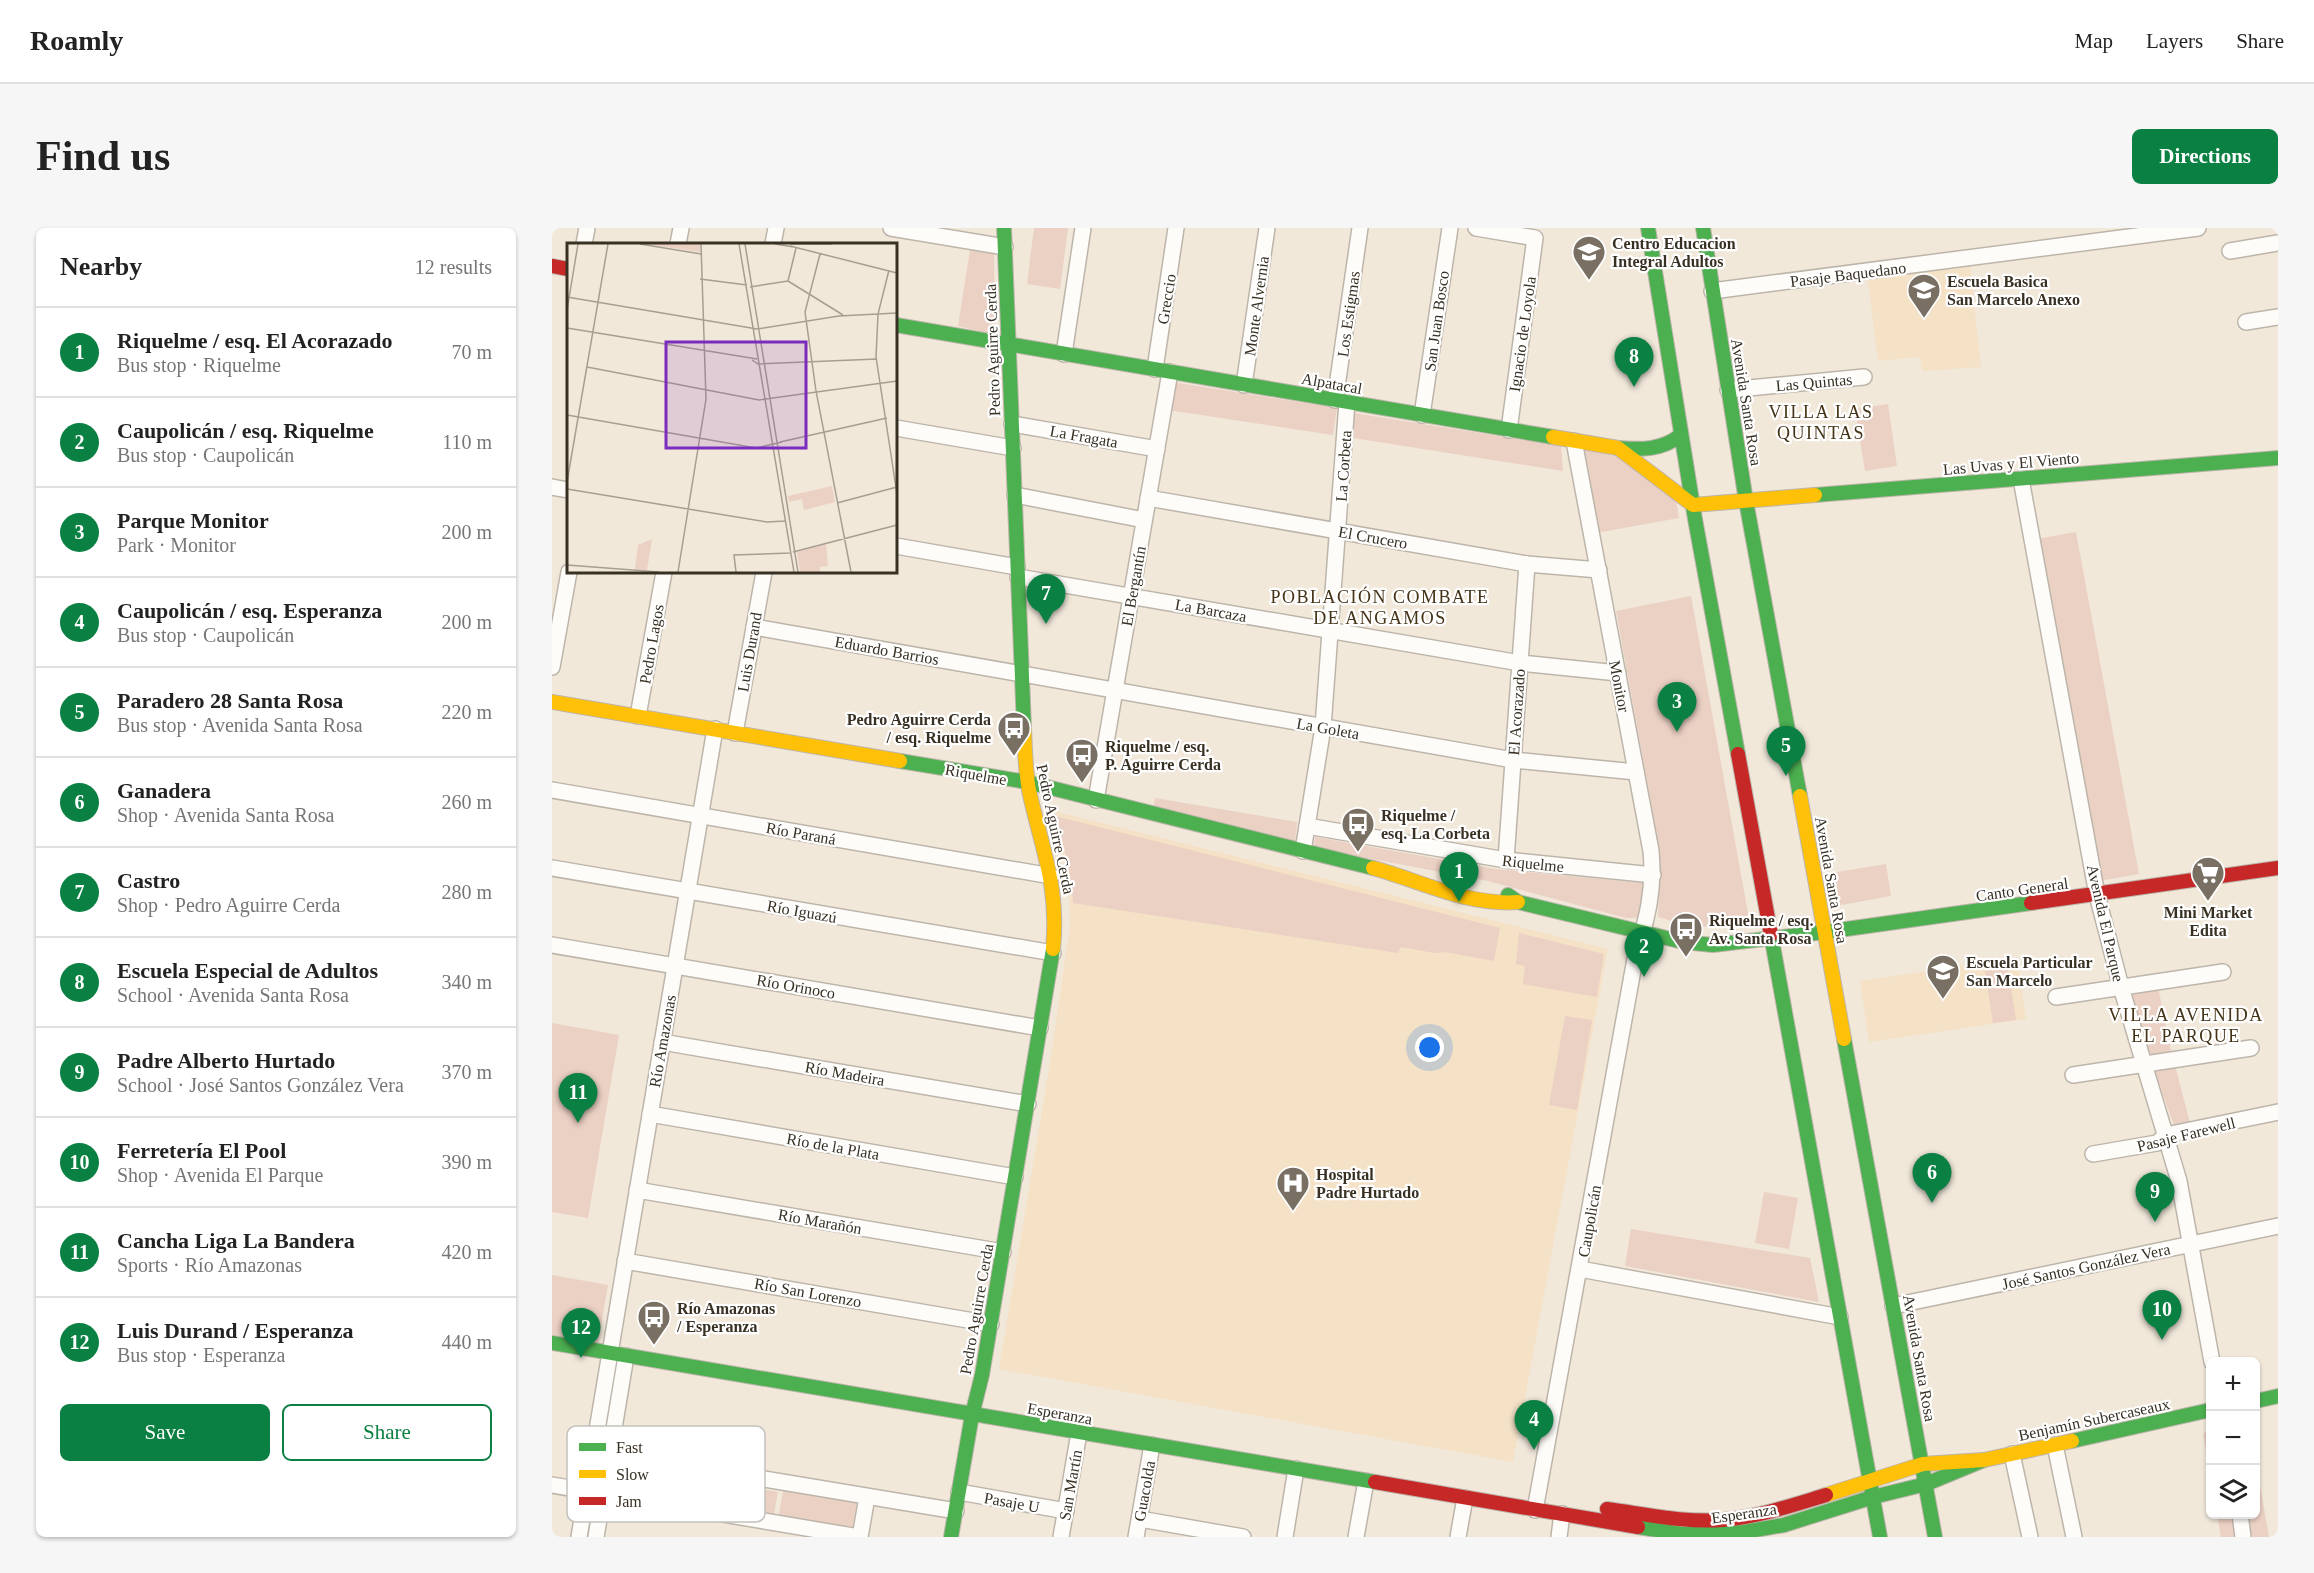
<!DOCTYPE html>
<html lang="en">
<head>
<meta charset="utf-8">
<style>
  :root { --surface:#fff; --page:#f6f6f6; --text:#222; --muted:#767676; --line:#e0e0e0; --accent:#0b8043 }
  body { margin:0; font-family:"Times New Roman",serif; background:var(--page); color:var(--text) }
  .controls { position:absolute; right:18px; bottom:18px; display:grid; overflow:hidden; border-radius:9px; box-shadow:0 2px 4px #0004 }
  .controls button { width:54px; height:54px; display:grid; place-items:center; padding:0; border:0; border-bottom:2px solid var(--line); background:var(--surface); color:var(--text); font:30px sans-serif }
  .you { position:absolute; left:878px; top:820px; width:21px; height:21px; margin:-15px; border:4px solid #fff; border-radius:50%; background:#1a73e8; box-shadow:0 0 0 9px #1a73e833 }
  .badge { display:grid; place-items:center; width:39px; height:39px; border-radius:50%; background:var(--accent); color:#fff; font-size:20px; font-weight:700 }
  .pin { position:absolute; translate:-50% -50px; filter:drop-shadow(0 2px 3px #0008) }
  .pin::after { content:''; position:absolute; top:32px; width:21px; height:18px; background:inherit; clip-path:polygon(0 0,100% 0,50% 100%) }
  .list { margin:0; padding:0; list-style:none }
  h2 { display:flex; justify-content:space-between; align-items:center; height:78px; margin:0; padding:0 24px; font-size:26px }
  h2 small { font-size:20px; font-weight:400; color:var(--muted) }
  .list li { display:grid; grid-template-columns:39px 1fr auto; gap:18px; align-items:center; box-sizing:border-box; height:90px; padding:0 24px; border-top:2px solid var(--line) }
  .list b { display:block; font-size:22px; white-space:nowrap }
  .list p { margin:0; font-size:20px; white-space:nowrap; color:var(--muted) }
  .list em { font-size:20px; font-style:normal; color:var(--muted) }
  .actions { display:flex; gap:12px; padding:18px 24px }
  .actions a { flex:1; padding:14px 0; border:2px solid var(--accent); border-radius:9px; text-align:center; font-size:21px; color:var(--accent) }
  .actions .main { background:var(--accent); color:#fff }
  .icon { flex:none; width:33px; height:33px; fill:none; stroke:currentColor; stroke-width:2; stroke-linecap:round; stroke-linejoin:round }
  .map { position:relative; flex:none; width:1726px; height:1309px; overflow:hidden; border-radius:9px }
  header { display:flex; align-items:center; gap:36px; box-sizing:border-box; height:84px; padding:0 30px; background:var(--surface); border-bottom:2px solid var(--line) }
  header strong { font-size:28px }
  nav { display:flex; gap:33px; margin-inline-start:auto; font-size:21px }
  .intro { display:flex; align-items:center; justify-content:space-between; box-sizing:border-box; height:144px; padding:0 36px }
  h1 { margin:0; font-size:42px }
  .button { padding:15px 27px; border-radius:9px; background:var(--accent); color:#fff; font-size:21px; font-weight:700 }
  main { display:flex; gap:36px; padding:0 36px }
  aside { flex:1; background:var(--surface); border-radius:9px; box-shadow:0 2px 4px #0004 }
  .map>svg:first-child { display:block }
  .built { fill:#f4e1c6 }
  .green { fill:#ebd0c4 }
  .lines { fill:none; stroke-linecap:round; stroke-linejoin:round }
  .street-casing { stroke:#bdb5aa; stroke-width:18 }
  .fast-casing { stroke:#bdb5aa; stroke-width:16 }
  .slow-casing { stroke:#bdb5aa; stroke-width:16 }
  .jam-casing { stroke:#bdb5aa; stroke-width:16 }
  .street { stroke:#fdfcf9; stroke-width:15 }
  .fast { stroke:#4caf50; stroke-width:14 }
  .slow { stroke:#ffc107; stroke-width:14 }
  .jam { stroke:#c62828; stroke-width:14 }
  .labels { text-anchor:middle; stroke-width:4.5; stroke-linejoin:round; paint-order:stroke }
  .poi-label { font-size:16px; font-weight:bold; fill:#383023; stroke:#fff; text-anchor:start }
  .street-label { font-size:16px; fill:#383023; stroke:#fff }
  .neighbourhood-label { font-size:18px; letter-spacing:1.5px; fill:#453317; stroke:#fff }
  .inset-road { fill:none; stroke:#a79e91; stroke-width:1.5 }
  .view { fill:#7b2cbf; fill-opacity:0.15; stroke:#7b2cbf; stroke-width:3 }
  .inset-edge { fill:none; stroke:#383023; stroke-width:3 }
  .key { fill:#fff; stroke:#c3c1bd; stroke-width:1.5 }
  .key-label { font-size:16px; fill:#383023 }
</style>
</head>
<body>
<header>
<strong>Roamly</strong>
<nav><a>Map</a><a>Layers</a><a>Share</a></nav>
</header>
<div class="intro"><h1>Find us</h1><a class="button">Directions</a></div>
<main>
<aside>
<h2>Nearby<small>12 results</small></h2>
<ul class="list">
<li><span class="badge">1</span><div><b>Riquelme / esq. El Acorazado</b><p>Bus stop · Riquelme</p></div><em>70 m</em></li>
<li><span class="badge">2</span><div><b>Caupolicán / esq. Riquelme</b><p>Bus stop · Caupolicán</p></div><em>110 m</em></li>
<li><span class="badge">3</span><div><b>Parque Monitor</b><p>Park · Monitor</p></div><em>200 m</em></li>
<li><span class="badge">4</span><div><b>Caupolicán / esq. Esperanza</b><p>Bus stop · Caupolicán</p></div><em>200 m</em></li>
<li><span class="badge">5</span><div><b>Paradero 28 Santa Rosa</b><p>Bus stop · Avenida Santa Rosa</p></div><em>220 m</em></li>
<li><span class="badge">6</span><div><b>Ganadera</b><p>Shop · Avenida Santa Rosa</p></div><em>260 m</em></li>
<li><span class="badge">7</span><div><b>Castro</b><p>Shop · Pedro Aguirre Cerda</p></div><em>280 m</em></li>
<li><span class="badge">8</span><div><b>Escuela Especial de Adultos</b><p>School · Avenida Santa Rosa</p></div><em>340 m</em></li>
<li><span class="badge">9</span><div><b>Padre Alberto Hurtado</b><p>School · José Santos González Vera</p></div><em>370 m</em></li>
<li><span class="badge">10</span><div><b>Ferretería El Pool</b><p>Shop · Avenida El Parque</p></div><em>390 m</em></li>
<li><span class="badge">11</span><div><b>Cancha Liga La Bandera</b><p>Sports · Río Amazonas</p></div><em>420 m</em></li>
<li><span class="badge">12</span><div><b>Luis Durand / Esperanza</b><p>Bus stop · Esperanza</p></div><em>440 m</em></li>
</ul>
<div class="actions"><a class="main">Save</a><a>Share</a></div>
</aside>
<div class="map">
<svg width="1726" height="1309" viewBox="0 0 1726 1309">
  <rect width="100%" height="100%" fill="#f1e8da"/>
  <g class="built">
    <path d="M1418 38 1429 139 1370 143 1368 129 1326 133 1316 52Z"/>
    <path d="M497 582 1056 721 961 1234 447 1141 499 828 518 698 517 664 511 631Z"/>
    <path d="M1465 730 1474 791 1317 814 1308 753Z"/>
  </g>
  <g class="green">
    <path d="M482 0H516L508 61 475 56Z"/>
    <path d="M418 22 442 26 443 99 438 106 406 98Z"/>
    <path d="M620 154 785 180 781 207 616 182Z"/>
    <path d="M1336 176 1345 238 1313 243 1303 181Z"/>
    <path d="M795 184 1009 218 1011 243 795 209Z"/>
    <path d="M1033 222 1066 229 1124 271 1127 290 1044 305 1031 225Z"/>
    <path d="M1524 304 1587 646 1547 653 1485 311Z"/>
    <path d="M1139 368 1197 691 1145 700 1106 689 1108 624 1064 383Z"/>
    <path d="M603 570 745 594 743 615 602 579Z"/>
    <path d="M503 588 948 700 942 733 893 724 882 725 849 719 846 725 521 675C519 644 512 617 503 588Z"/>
    <path d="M763 609 944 641 1091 655 1089 685 1084 690H1074L936 653 762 620Z"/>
    <path d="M1334 636 1339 668 1284 678 1279 645Z"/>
    <path d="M967 705 1052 726 1045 769 971 756 973 738 964 736Z"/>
    <path d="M1456 739 1464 792 1441 795 1433 743Z"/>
    <path d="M1606 759 1619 823 1597 828 1578 763Z"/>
    <path d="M1013 788 1040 792 1025 882 997 877Z"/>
    <path d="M0 795 67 807 36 990 0 984Z"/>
    <path d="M1622 834 1638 895 1622 897 1601 839Z"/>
    <path d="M1212 964 1246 970 1237 1021 1203 1015Z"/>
    <path d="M1079 1001 1258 1030 1267 1074 1073 1038Z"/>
    <path d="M0 1047 56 1057 46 1115 0 1107Z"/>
    <path d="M1658 1203V1248L1651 1205Z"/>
    <path d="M1704 1234 1717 1309H1699L1695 1287 1704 1286Z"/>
    <path d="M177 1255 226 1264 222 1286 173 1278Z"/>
    <path d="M232 1258 305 1273 300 1303 226 1292Z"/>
    <path d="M1665 1287H1683L1686 1309H1669Z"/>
  </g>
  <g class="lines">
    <g class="street-casing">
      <g id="street">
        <path d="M339 0 453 19"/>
        <path d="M924 0 983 10 957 202"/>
        <path d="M32 16 35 0"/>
        <path d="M126 16 129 0"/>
        <path d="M221 16 224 0"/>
        <path d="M1678 23 1726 15"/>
        <path d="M1160 63 1646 0"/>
        <path d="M1694 94 1726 89"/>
        <path d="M512 126 531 0"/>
        <path d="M603 141 624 0"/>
        <path d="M692 157 715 0"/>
        <path d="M1176 162 1312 149"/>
        <path d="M783 172 808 0"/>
        <path d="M870 187 898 0"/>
        <path d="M460 196 605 221"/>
        <path d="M344 200 461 220"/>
        <path d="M1469 251 1545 667 1569 759 1627 953 1660 1134"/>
        <path d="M0 259 16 262"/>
        <path d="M463 267 592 292"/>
        <path d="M596 270 975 336 1047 342"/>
        <path d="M344 318 465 339"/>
        <path d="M466 349 968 435 1066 445"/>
        <path d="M202 399 961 532 1084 544"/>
        <path d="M0 439 17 344"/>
        <path d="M86 488 112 344"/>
        <path d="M183 505 212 344"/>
        <path d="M0 562 499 648"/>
        <path d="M544 572 618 144"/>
        <path d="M755 598 954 632 1101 647"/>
        <path d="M751 623 771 499 795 174"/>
        <path d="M954 632 975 336"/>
        <path d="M0 640 501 725"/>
        <path d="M0 717 488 800"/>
        <path d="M1504 769 1671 744"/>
        <path d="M110 814 476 876"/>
        <path d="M1521 847 1699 820"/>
        <path d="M98 886 463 949"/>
        <path d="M1541 926 1605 915 1614 907 1726 884"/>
        <path d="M85 962 451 1024"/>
        <path d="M73 1033 439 1096"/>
        <path d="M1028 1041 1288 1089"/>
        <path d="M1341 1078 1726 998"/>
        <path d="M1503 1217 1522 1309"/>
        <path d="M1460 1226 1478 1309"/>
        <path d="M152 1241 404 1283"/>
        <path d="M0 1257 307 1309"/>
        <path d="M407 1264 514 1283"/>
        <path d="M145 1282 155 1222"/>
        <path d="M983 1282 1083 731C1094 693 1103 664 1099 623L1022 213"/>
        <path d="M1688 1286 1691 1309"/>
        <path d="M588 1291 691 1309"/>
        <path d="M27 1309 163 501"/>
        <path d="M44 1309 74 1128"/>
        <path d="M308 1309 315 1269"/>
        <path d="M509 1309 527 1205"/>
        <path d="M584 1309 600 1217"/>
        <path d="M733 1309 744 1241"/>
        <path d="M804 1309 814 1253"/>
        <path d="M906 1309 913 1270"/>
        <path d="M1007 1309 1010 1286"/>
      </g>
    </g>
    <g class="fast-casing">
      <g id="fast">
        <path d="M452 0 472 499"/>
        <path d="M1096 0 1143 291 1186 526"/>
        <path d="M1151 0 1194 273 1248 568"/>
        <path d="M344 97 1001 209"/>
        <path d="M1066 220C1090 222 1110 222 1129 207"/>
        <path d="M1263 267 1726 230"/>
        <path d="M348 533 475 554 821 640"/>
        <path d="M956 667 966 674 1131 714 1161 717 1273 704 1479 675"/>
        <path d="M1219 707 1328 1309"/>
        <path d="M1292 811 1383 1309"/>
        <path d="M0 1115 823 1254"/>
        <path d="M1704 1173 1726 1168"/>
        <path d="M1520 1213 1658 1182"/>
        <path d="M1086 1299 1130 1306 1192 1304 1232 1297 1321 1269 1374 1256 1432 1232"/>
        <path d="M399 1309 420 1187 430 1147 501 721"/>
      </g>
    </g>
    <g class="slow-casing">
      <g id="slow">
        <path d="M1001 209 1066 220 1141 277 1263 267"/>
        <path d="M0 474 348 533"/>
        <path d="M472 499C473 522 473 545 478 567 491 624 507 660 501 721"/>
        <path d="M1248 568 1292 811"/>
        <path d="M821 640C869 653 915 678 966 674"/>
        <path d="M1274 1267 1371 1236 1432 1232 1520 1213"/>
      </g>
    </g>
    <g class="jam-casing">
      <g id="jam">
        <path d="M0 38 16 41"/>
        <path d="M1186 526 1219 707"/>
        <path d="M1479 675 1726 640"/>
        <path d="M823 1254 1086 1299"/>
        <path d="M1055 1281C1093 1286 1132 1295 1171 1292 1206 1289 1241 1277 1274 1267"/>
      </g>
    </g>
    <use href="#street" class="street"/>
    <use href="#fast" class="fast"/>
    <use href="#slow" class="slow"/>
    <use href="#jam" class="jam"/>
  </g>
  <defs>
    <g id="school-pin" transform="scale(1.725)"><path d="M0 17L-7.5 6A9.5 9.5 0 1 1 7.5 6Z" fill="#797063" stroke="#fff"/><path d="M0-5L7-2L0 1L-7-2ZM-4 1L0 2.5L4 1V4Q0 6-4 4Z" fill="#fff"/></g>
    <g id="bus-pin" transform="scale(1.725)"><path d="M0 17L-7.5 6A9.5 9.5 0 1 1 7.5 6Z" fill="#797063" stroke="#fff"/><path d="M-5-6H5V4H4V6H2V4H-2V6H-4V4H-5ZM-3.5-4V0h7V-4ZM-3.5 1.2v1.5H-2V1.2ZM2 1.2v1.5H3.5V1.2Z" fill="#fff"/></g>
    <g id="supermarket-pin" transform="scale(1.725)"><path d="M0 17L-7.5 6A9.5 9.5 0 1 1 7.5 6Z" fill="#797063" stroke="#fff"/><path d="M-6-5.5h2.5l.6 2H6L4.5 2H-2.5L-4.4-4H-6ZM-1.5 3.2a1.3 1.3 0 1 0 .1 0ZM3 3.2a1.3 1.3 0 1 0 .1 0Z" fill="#fff"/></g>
    <g id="hospital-pin" transform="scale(1.725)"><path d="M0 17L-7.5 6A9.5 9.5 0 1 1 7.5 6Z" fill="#797063" stroke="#fff"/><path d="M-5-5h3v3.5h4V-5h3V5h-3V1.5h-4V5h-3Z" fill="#fff"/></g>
  </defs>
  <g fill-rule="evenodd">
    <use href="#school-pin" x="1037" y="24"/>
    <use href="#school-pin" x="1372" y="62"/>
    <use href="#bus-pin" x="462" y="500"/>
    <use href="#bus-pin" x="530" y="527"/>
    <use href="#bus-pin" x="806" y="596"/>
    <use href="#supermarket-pin" x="1656" y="645"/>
    <use href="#bus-pin" x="1134" y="701"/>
    <use href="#school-pin" x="1391" y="743"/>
    <use href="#hospital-pin" x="741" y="955"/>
    <use href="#bus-pin" x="102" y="1089"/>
  </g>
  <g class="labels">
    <g class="poi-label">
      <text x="1060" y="21">Centro Educacion<tspan x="1060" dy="18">Integral Adultos</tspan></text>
      <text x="1395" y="59">Escuela Basica<tspan x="1395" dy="18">San Marcelo Anexo</tspan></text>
      <text x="439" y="497" text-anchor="end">Pedro Aguirre Cerda<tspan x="439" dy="18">/ esq. Riquelme</tspan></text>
      <text x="553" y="524">Riquelme / esq.<tspan x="553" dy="18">P. Aguirre Cerda</tspan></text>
      <text x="829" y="593">Riquelme /<tspan x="829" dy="18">esq. La Corbeta</tspan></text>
      <text x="1656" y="690" text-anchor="middle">Mini Market<tspan x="1656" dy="18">Edita</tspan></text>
      <text x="1157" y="698">Riquelme / esq.<tspan x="1157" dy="18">Av. Santa Rosa</tspan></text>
      <text x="1414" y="740">Escuela Particular<tspan x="1414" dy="18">San Marcelo</tspan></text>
      <text x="764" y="952">Hospital<tspan x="764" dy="18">Padre Hurtado</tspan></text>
      <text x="125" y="1086">Río Amazonas<tspan x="125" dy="18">/ Esperanza</tspan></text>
    </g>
    <g class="street-label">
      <text transform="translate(1296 46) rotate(-7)" y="6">Pasaje Baquedano</text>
      <text transform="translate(614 71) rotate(-81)" y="6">Greccio</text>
      <text transform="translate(704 78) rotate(-82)" y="6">Monte Alvernia</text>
      <text transform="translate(796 86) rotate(-82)" y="6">Los Estigmas</text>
      <text transform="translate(884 93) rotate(-82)" y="6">San Juan Bosco</text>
      <text transform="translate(970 106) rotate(-82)" y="6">Ignacio de Loyola</text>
      <text transform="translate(440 122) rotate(-92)" y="6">Pedro Aguirre Cerda</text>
      <text transform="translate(1262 154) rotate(-5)" y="6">Las Quintas</text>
      <text transform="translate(780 155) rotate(10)" y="6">Alpatacal</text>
      <text transform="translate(1195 174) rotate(81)" y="6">Avenida Santa Rosa</text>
      <text transform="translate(532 208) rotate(10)" y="6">La Fragata</text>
      <text transform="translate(1459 235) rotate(-5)" y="6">Las Uvas y El Viento</text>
      <text transform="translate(791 238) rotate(-86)" y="6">La Corbeta</text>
      <text transform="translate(821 309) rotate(10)" y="6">El Crucero</text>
      <text transform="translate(581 358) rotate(-80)" y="6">El Bergantín</text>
      <text transform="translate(659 382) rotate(10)" y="6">La Barcaza</text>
      <text transform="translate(99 416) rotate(-80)" y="6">Pedro Lagos</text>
      <text transform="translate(335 422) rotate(10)" y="6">Eduardo Barrios</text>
      <text transform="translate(197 424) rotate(-80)" y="6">Luis Durand</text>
      <text transform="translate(1068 458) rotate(79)" y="6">Monitor</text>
      <text transform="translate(964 484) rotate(-86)" y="6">El Acorazado</text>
      <text transform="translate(776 500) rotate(10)" y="6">La Goleta</text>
      <text transform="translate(424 546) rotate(10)" y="6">Riquelme</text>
      <text transform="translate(504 601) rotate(78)" y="6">Pedro Aguirre Cerda</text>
      <text transform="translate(249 605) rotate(10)" y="6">Río Paraná</text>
      <text transform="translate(981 635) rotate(6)" y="6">Riquelme</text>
      <text transform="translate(1280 652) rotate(80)" y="6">Avenida Santa Rosa</text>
      <text transform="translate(1470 661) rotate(-8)" y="6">Canto General</text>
      <text transform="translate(250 683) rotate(10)" y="6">Río Iguazú</text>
      <text transform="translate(1554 695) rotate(77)" y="6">Avenida El Parque</text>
      <text transform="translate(244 758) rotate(10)" y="6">Río Orinoco</text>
      <text transform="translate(110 813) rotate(-80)" y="6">Río Amazonas</text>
      <text transform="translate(293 845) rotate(10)" y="6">Río Madeira</text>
      <text transform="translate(1634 906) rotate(-14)" y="6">Pasaje Farewell</text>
      <text transform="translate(281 918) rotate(10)" y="6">Río de la Plata</text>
      <text transform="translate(268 993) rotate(10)" y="6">Río Marañón</text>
      <text transform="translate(1037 993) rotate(-80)" y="6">Caupolicán</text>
      <text transform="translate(1534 1038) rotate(-12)" y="6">José Santos González Vera</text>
      <text transform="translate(256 1064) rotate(10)" y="6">Río San Lorenzo</text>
      <text transform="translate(424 1081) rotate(-80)" y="6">Pedro Aguirre Cerda</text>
      <text transform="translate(1368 1130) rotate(80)" y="6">Avenida Santa Rosa</text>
      <text transform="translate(508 1185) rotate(10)" y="6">Esperanza</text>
      <text transform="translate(1542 1191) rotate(-12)" y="6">Benjamín Subercaseaux</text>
      <text transform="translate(518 1257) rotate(-80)" y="6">San Martín</text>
      <text transform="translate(592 1263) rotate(-80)" y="6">Guacolda</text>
      <text transform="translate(460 1274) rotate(10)" y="6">Pasaje U</text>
      <text transform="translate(1192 1285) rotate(-8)" y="6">Esperanza</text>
    </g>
    <g class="neighbourhood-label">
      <text x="1269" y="190">VILLA LAS<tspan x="1269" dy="21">QUINTAS</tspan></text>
      <text x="828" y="375">POBLACIÓN COMBATE<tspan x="828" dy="21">DE ANGAMOS</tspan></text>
      <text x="1634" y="793">VILLA AVENIDA<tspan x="1634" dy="21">EL PARQUE</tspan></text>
    </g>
  </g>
  <g transform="translate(15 15)">
    <rect width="330" height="330" fill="#f1e8da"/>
    <path d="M78 1H133V9ZM265 243 268 259 237 267 235 256 222 259 221 253ZM85 296 80 327 68 326 71 302ZM259 301 261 323 253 324V329H233L230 309Z" fill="#ebd0c4"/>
    <path class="inset-road" d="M73 1 134 11M172 1 227 329M178 1 231 329M208 1 227 4M224 1H265M223 3 330 30M253 11 238 69 249 148 284 329M322 27 311 71 309 114 330 251M133 36 180 42M221 38 276 72M221 38 229 5M183 44 221 38M0 54 190 86 272 73 330 70M0 67 11 1M0 85 190 116M185 117 191 121 310 116M20 124 192 157 330 138M0 172 189 205 215 199M213 199 320 175M0 239 41 1M0 246 200 279 218 278M270 260 330 244M226 309 330 282M0 322 92 329M111 329 139 156 134 1M169 329 167 312 223 310"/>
    <path class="view" d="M99 99H239V205H99Z"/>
    <rect width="330" height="330" class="inset-edge"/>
  </g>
  <rect x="15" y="1198" width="198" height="96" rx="9" class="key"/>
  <rect x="27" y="1215" width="27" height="8" fill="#4caf50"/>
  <rect x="27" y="1242" width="27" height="8" fill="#ffc107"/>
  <rect x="27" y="1269" width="27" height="8" fill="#c62828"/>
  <g class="key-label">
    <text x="64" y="1225">Fast</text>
    <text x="64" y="1252">Slow</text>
    <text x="64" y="1279">Jam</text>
  </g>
</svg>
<div class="controls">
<button>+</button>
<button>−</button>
<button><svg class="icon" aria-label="layers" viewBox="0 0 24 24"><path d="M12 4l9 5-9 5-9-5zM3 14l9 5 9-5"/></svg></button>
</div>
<div class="you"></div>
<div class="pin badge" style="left:907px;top:674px">1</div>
<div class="pin badge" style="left:1092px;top:749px">2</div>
<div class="pin badge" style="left:1125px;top:504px">3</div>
<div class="pin badge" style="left:982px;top:1222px">4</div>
<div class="pin badge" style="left:1234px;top:548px">5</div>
<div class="pin badge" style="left:1380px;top:975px">6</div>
<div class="pin badge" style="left:494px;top:396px">7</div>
<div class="pin badge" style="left:1082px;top:159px">8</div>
<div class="pin badge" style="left:1603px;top:994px">9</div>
<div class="pin badge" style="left:1610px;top:1112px">10</div>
<div class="pin badge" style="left:26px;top:895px">11</div>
<div class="pin badge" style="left:29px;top:1130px">12</div>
</div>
</main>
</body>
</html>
